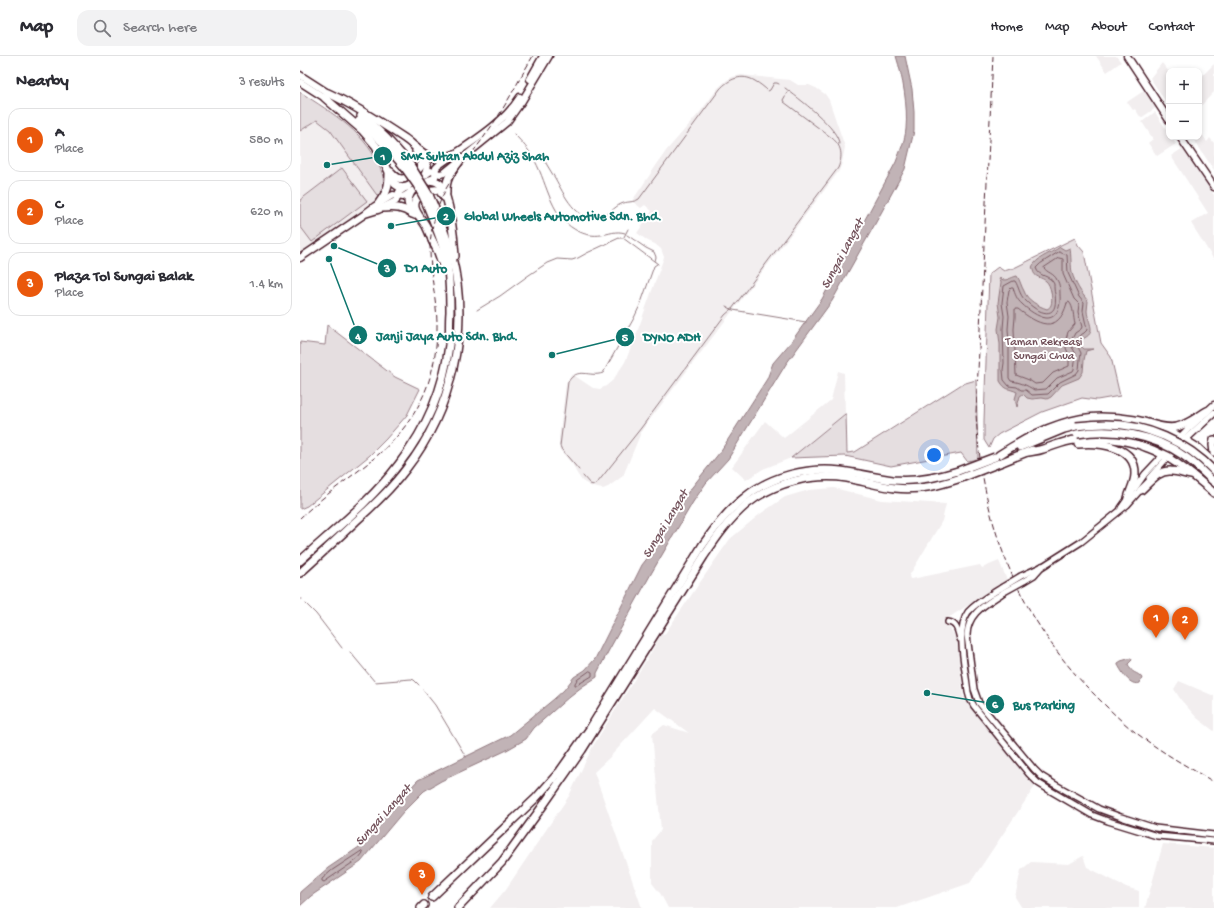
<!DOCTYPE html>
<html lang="en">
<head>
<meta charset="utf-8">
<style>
  :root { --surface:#fff; --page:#f2f2f3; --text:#2b2b33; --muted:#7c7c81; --line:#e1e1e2; --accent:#ea580c }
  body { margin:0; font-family:"Gochi Hand",sans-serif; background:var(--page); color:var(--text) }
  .controls { position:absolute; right:12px; top:12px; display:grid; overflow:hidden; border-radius:8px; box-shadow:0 2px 6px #0003 }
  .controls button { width:36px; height:36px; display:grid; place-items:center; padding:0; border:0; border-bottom:1px solid var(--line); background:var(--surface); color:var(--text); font:20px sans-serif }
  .you { position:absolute; left:634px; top:399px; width:14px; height:14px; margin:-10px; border:3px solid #fff; border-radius:50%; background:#1a73e8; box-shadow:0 0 0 6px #1a73e833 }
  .badge { display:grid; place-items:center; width:26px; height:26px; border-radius:50%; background:var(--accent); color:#fff; font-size:13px; font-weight:700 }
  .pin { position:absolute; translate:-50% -33px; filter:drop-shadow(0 1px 2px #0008) }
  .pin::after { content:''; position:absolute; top:21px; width:14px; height:12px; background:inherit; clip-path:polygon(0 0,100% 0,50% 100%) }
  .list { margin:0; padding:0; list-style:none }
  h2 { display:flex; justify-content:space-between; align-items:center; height:52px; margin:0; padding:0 16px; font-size:17px }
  h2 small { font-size:13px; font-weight:400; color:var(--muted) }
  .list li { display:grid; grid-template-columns:26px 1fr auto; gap:12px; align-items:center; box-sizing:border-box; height:64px; margin:0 8px 8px; padding:0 8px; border:1px solid var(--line); border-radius:12px }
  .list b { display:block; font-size:15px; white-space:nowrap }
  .list p { margin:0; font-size:13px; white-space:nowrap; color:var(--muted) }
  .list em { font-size:13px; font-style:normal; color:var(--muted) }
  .icon { flex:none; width:22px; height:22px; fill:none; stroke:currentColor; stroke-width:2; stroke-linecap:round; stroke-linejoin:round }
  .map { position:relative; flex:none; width:914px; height:852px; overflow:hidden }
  header { display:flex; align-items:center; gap:24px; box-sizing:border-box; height:56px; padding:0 20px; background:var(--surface); border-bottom:1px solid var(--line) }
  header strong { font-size:19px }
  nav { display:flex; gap:22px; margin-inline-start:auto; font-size:14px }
  .search { width:280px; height:36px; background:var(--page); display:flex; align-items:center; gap:10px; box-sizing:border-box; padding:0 14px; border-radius:12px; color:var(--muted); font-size:15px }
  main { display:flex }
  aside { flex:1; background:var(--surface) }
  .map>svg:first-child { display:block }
  .built { fill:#f2eeef }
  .green { fill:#e5dee0; stroke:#987e86 }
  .water { fill:#c1b3b6; stroke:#91787e }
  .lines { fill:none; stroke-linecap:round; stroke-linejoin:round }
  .shore { stroke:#7a5a63; stroke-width:1 }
  .stream { stroke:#91787e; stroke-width:1 }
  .tertiary-casing { stroke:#4a1f2b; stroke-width:8 }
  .primary-casing { stroke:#4a1f2b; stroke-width:9 }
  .trunk-casing { stroke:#4a1f2b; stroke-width:9 }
  .motorway-casing { stroke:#4a1f2b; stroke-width:10 }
  .tertiary { stroke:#fff; stroke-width:5 }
  .primary { stroke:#fff; stroke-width:6 }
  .trunk { stroke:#fff; stroke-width:6 }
  .motorway { stroke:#fff; stroke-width:7 }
  .rail { stroke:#4a1f2b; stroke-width:1; stroke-dasharray:6 3; stroke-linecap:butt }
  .tertiary-bridge-casing { stroke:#4a1f2b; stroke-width:8; stroke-linecap:butt }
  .motorway-bridge-casing { stroke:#4a1f2b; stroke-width:10; stroke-linecap:butt }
  .tertiary-bridge { stroke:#fff; stroke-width:5 }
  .motorway-bridge { stroke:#fff; stroke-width:7 }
  .labels { text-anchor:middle; stroke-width:4; stroke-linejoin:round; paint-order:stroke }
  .park-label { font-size:12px; fill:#714f58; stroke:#fff }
  .water-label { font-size:13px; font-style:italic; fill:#74535c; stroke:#fff }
  .leader { fill:none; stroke:#0f766e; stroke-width:1.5 }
  .callout-dot { fill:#0f766e; stroke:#fff; stroke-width:1.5 }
  .mark-label { font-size:12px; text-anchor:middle; font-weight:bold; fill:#fff }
  .callout-label { font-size:13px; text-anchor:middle; font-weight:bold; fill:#0f766e; stroke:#fff; stroke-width:4; stroke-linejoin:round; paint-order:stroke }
</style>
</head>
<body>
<header>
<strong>Map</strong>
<div class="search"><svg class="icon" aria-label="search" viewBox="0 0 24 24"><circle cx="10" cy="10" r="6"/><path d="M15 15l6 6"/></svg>Search here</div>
<nav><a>Home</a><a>Map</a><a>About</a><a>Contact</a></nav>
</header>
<main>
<aside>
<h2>Nearby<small>3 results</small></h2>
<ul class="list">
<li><span class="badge">1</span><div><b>A</b><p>Place</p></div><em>580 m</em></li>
<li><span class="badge">2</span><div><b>C</b><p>Place</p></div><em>620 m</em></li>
<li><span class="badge">3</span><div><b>Plaza Tol Sungai Balak</b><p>Place</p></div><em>1.4 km</em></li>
</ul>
</aside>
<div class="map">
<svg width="914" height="852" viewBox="0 0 914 852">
  <rect width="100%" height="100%" fill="#fff"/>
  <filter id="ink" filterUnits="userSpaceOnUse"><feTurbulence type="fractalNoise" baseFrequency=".025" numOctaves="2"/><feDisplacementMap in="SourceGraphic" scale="8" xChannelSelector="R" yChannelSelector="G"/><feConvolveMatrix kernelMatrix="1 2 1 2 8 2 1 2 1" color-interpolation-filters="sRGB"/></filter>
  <g filter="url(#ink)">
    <g class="built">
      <path d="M796 0H816L821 6 807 16Z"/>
      <path d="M862 7 869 16 868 49 850 22Z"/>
      <path d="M914 8V36L899 52V23Z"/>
      <path d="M441 19 490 24 498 29H509L516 32 525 38 529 44 545 91 542 107 539 115 342 374 323 420 308 431 303 433 292 431 282 425 276 416 273 409 260 394 259 391V382L266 327 272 318 293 332 300 333 306 330 313 324 325 306 335 282 364 201 361 193 355 188 348 185 337 177 352 155 345 149 341 152 332 145 366 95 400 56 418 32 427 24 432 21Z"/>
      <path d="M845 34 857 51 841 62 835 53 833 54 827 46Z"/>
      <path d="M0 37 17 64 30 74 79 142 0 200Z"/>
      <path d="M855 56 869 78V81H871L876 88 857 100 848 87 853 83 842 66Z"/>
      <path d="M899 73 907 86 910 82 914 87V114L892 81H899Z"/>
      <path d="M883 92 914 139V204L891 167 908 157 871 100Z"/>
      <path d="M538 315 544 317 545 358 491 402 463 413 446 424 432 411 465 365 484 382 531 344Z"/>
      <path d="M534 432 582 444 646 448 642 465 609 520 610 523H612L680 509 682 512 699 505 707 524 645 564 658 585 663 639 669 650 727 720 736 729 670 827 597 852H368L360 837 352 827V785L361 774 352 678 364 669 389 677 355 652 309 702 294 716 342 852H190L206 833 269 740 293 690 352 595 361 578 364 579 416 503 430 483 460 458 485 441 509 434Z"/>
      <path d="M879 625 914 640V675L897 662 881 644 874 633Z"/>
      <path d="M863 788 914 792V852H845Z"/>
      <path d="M783 800 787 811 826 831 839 835V852H722L715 841 721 814 731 806 769 808Z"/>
    </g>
    <g class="green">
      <path d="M0 36C32 57 69 78 82 117 83 121 85 127 84 132 84 135 80 139 79 142L30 74 17 64 0 75Z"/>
      <path d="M42 112 67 145 12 186 0 170V144Z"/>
      <path d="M775 182 778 189 784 196 801 287 811 301 820 340 797 344 782 342 742 356 699 378 693 383 689 392 684 384V365L689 218 698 211 704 215 714 212Z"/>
      <path d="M27 269 95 321 120 333 107 359 86 383 69 400 7 450 0 453V286L25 289Z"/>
      <path d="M676 324 678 403 667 405 661 397 591 410 545 400 491 402 545 358H546L547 397 555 396 662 328Z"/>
    </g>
    <g class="water">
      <path d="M596 0H605L612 33 614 56V75L605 113 575 168 532 245 486 308 428 403 406 427 393 446 352 516 309 594 297 617V621L283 630 270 640 234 672 226 683 205 695 141 725 124 735 103 756 61 806 11 840 0 850V836L28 812 65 787 76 769 118 724 210 679 254 643 264 634 274 621 285 614 295 603 342 509 356 491 385 440 420 396 467 323 473 307 491 286 522 243 596 106C600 95 605 85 606 73 608 50 603 22 596 0Z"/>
      <path d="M760 191 765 194 770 192C771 198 771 212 772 217 775 227 781 237 788 245 788 248 787 252 787 255 788 267 798 277 782 283L781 290 784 293H793L786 295 784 304 783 316 779 322 762 329 751 341 747 343 742 342 732 343 727 342 723 338 720 340 717 351 715 343 717 336C709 332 706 335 700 325V288L698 273 700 261 698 247 701 226 699 224 700 222C705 227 711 221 717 220 720 224 721 230 724 235 727 244 738 250 747 253 749 252 750 251 751 249 753 243 751 229 746 225 742 221 734 222 733 214 732 212 732 210 734 208 740 200 752 197 760 191Z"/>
      <path d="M831 602 832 604 828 608C832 619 837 615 842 622L840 627C830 631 822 616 818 609V607L821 605Z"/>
    </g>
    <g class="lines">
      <g class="shore">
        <path d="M759 196 767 199 768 217 779 241 784 247 783 255 787 274 784 277 779 280C775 287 778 291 781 297L780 303 779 314 776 318 760 326 748 338 732 339 726 334H721L717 331 709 330 704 324 703 314 704 307 703 273 704 260 702 247 704 230 713 225H715C719 231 719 238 725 244 738 258 759 266 755 238 754 235 754 231 754 228 750 218 739 222 736 212L740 208Z"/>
        <path d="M759 202 763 203V218L774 243 779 248 778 256 782 271 781 273 775 277 772 283V291L776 298 774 313 773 315 757 322 746 333 734 334C727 329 719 326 711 325L709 322V287L708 273 709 260 707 246 709 234 711 232H713C715 238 717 244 722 248 728 254 738 261 746 262 758 263 761 248 760 239 760 235 760 228 757 224 754 217 747 217 744 212Z"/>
        <path d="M767 247 769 246C774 251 773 261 775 268L768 276 766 283V292L769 299V310L753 317 743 327 735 328 729 324 716 319 714 273 715 261V253H718C737 268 758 280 767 247Z"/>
        <path d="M290 615 292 616V620L277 629H275V627L277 624Z"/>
        <path d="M62 795 63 797 58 803 24 826 22 825V823L31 815Z"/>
      </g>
      <g class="stream">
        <path d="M485 32C497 41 540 73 539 88"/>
        <path d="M214 78C222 86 230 95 235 105 248 129 251 164 280 176 286 179 294 180 301 179 309 178 316 174 325 177"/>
        <path d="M241 98C245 106 250 114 255 122 264 138 276 167 300 161 309 159 314 151 321 148 327 145 333 147 339 143L420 33C429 23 442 17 455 25 460 28 464 31 468 35L470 34 474 27H477L479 28"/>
        <path d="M327 179 346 192 354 196 356 201 355 205"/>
        <path d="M324 181 328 173"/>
        <path d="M426 250 433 254 506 266"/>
        <path d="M177 254 200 240 229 219 247 207 257 203 272 204 278 202 287 197 319 182H323L358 208"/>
        <path d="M279 414 262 394 260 390 268 326C278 310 289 322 303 317L334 262 341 247 354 210 357 208"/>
        <path d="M283 420 290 428 294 429 298 426 341 372 425 259 432 253 538 112C543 100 542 90 532 82L484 46 483 44 487 37"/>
        <path d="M0 544 1 543H2"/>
        <path d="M6 548 16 558 42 592"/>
        <path d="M50 596 75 626 111 623 114 624 119 629"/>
        <path d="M123 634 135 649 166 701"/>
      </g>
      <g class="tertiary-casing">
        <g id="tertiary">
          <path d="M849 422 867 402"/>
          <path d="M821 452 845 418 863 399"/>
          <path d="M721 520 743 510 781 486 827 449 842 432"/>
          <path d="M724 525 734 519 742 510"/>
          <path d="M701 532C690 539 677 546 668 556 655 574 666 615 668 636L670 643 674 650 729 718 738 727 751 735 792 759 808 765 857 780 914 785"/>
          <path d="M704 536C687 548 668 556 667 579L674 633 679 647 734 713 741 720 754 728 799 753 821 761 855 772 914 779"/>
          <path d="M648 566C657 567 658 576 660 583"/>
        </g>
      </g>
      <g class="primary-casing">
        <g id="primary">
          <path d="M827 0 869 64"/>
          <path d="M230 23 243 0"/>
          <path d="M880 81 914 131"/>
          <path d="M67 156 75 150 93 139 103 141 135 121 136 112 139 109C166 89 202 70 220 41"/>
          <path d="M0 202 65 158 78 154 96 145 99 136 131 115 140 118 144 117 207 66 222 45 249 0"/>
          <path d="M863 399 889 372 914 349"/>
          <path d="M867 402 885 384 914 357"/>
        </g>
      </g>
      <g class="trunk-casing">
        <g id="trunk">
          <path d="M0 19 28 37"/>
          <path d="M0 26 25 42"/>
        </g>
      </g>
      <g class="motorway-casing">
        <g id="motorway">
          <path d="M28 37C54 49 80 66 104 82 113 88 121 98 132 102 139 104 146 101 153 99"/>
          <path d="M25 42 62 74 76 90 95 128 101 132 107 131"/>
          <path d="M61 60C79 73 94 90 109 107"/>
          <path d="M59 65C77 79 91 95 105 112"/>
          <path d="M122 98C127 105 129 110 125 119"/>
          <path d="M91 116C94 119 97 123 102 123 106 123 109 120 111 119 123 111 126 107 116 95"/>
          <path d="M130 124C134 125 138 125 141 129 150 143 154 182 155 200"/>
          <path d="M111 136C105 147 109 150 115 159"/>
          <path d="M146 137C145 122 153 114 162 102"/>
          <path d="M79 147C87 136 89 131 89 118"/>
          <path d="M83 152C95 151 102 151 112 158"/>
          <path d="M132 184 138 196 144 213"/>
          <path d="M134 188C131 182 129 176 126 170 120 160 107 149 121 139 127 134 132 133 139 134L144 141"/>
          <path d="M865 372 898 392 914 407"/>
          <path d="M914 384 913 389 914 397"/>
          <path d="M778 388C799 386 836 390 835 418 835 426 830 435 828 442"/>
          <path d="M720 391 764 373 776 370"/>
          <path d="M728 396C733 395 738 395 743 393 754 390 764 385 775 384 799 380 826 383 848 392 871 400 896 421 914 437"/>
          <path d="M699 399C728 380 765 361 801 361 812 361 824 362 835 364 848 366 863 374 877 371 888 368 897 361 907 355"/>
          <path d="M702 406 732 394"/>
          <path d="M841 434C850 426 858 414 871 415 878 415 884 418 891 419"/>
          <path d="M0 505C34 474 71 445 99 408 126 373 144 332 149 289 150 278 149 267 150 256 150 238 150 220 146 202 141 181 132 162 124 142"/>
          <path d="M0 517C19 500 37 483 56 465 74 449 91 433 106 413 152 354 170 274 152 201 147 180 138 159 129 139"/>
          <path d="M132 841 236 742 260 715 289 674 402 490C414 473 427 455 444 442 470 420 508 411 541 415 559 417 575 422 593 424 616 426 636 422 658 415"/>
          <path d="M121 852 124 849"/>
          <path d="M158 852 202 806 242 751 282 694 404 500C416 482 429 463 447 448 474 426 513 417 547 422 563 425 579 430 595 432 618 435 640 429 661 422"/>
        </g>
      </g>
      <use href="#tertiary" class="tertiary"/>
      <use href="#primary" class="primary"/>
      <use href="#trunk" class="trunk"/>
      <use href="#motorway" class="motorway"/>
      <g class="rail">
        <path d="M693 0 676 357C681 462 714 553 786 630 803 647 820 665 839 679 863 697 888 711 914 726"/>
        <path d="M0 462C23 440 49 423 73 403 117 367 138 324 137 266 136 232 124 199 134 165 137 153 141 142 147 131 159 111 176 94 188 75 205 52 218 25 233 0"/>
      </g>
      <g class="tertiary-bridge-casing">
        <g id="tertiary-bridge">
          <path d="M701 532 721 520"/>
          <path d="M704 536 724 525"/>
        </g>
      </g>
      <g class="motorway-bridge-casing">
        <g id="motorway-bridge">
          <path d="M109 107 129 139"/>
          <path d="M105 112 117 129 124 142"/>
          <path d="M776 370C786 369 796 368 806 368 846 368 887 386 914 415"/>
          <path d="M777 378C813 372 853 378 884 400 895 407 904 417 914 426"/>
          <path d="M658 415 695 401"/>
          <path d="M661 422 702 406"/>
        </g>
      </g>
      <use href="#tertiary-bridge" class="tertiary-bridge"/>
      <use href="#motorway-bridge" class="motorway-bridge"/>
    </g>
  </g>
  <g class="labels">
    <g class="park-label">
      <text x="744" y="289">Taman Rekreasi<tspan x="744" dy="14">Sungai Chua</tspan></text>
    </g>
    <g class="water-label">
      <text transform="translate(541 197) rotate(-62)" y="5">Sungai Langat</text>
      <text transform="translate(364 467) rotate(-59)" y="5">Sungai Langat</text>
      <text transform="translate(82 758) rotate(-48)" y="5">Sungai Langat</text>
    </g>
  </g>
  <path class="leader" d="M27 109L83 100M91 170L146 160M34 190L87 212M29 203L58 279M252 299L325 281M627 637L695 648"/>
  <g class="callout-dot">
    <circle cx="27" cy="109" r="4"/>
    <circle cx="91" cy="170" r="4"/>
    <circle cx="34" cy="190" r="4"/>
    <circle cx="29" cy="203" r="4"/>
    <circle cx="252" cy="299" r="4"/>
    <circle cx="627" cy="637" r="4"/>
    <circle cx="83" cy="100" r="10"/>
    <circle cx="146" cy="160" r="10"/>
    <circle cx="87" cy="212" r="10"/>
    <circle cx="58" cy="279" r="10"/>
    <circle cx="325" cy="281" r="10"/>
    <circle cx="695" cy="648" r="10"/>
  </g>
  <g class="mark-label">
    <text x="83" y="104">1</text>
    <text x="146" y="164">2</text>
    <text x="87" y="216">3</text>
    <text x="58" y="284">4</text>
    <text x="325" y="285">5</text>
    <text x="695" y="652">6</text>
  </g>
  <g class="callout-label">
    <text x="175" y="104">SMK Sultan Abdul Aziz Shah</text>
    <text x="263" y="164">Global Wheels Automotive Sdn. Bhd.</text>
    <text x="126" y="216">D1 Auto</text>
    <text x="147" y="284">Janji Jaya Auto Sdn. Bhd.</text>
    <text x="372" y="285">DYNO ADH</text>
    <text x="744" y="653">Bus Parking</text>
  </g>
</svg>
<div class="controls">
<button>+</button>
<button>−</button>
</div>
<div class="you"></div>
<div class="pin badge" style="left:856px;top:582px">1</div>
<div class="pin badge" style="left:885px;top:584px">2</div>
<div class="pin badge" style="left:122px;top:839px">3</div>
</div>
</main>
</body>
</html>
